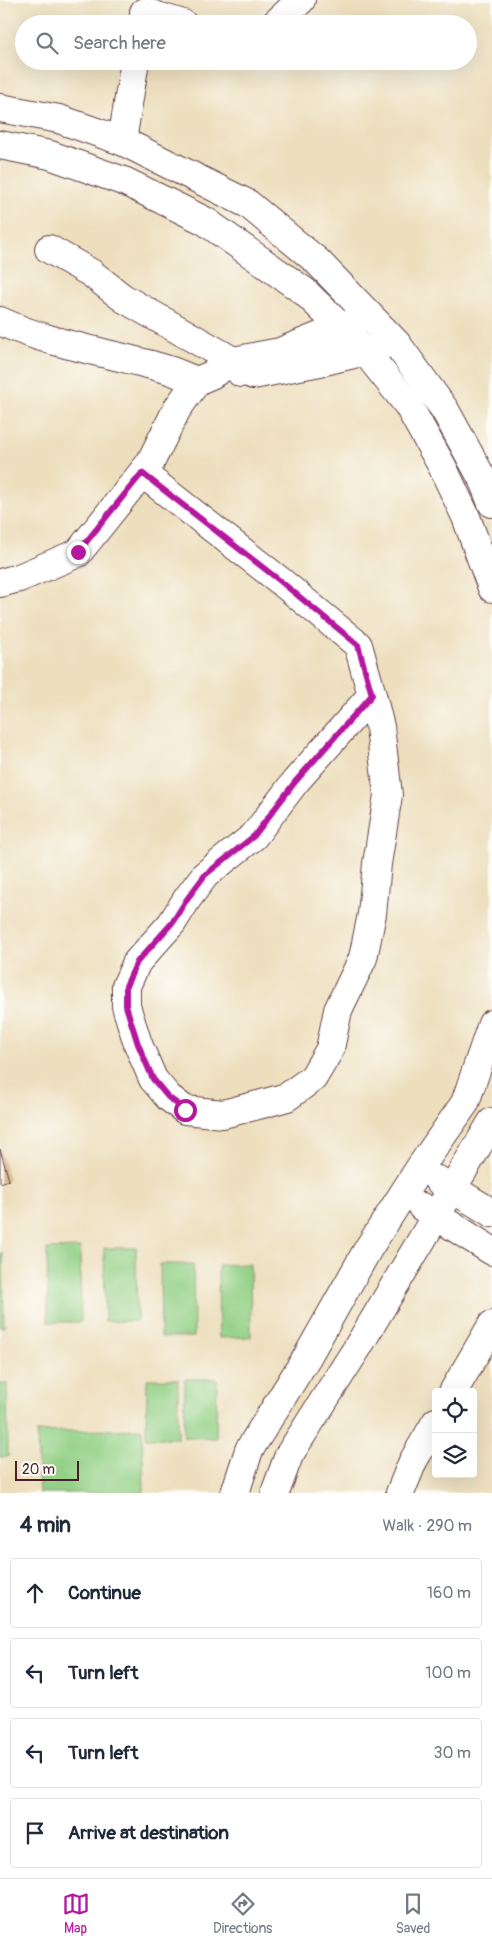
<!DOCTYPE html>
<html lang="en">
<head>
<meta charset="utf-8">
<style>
  :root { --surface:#fff; --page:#f6f6f7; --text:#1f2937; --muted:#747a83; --line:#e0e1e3; --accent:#b5179e }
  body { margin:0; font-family:Pangolin,sans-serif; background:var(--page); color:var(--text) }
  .controls { position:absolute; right:15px; bottom:15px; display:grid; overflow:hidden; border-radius:5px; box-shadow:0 5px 20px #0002 }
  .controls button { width:45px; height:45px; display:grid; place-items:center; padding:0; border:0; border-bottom:1px solid var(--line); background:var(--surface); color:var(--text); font:25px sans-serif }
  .scale { position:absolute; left:15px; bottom:12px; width:64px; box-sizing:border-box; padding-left:5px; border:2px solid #4a1f2b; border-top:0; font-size:14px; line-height:18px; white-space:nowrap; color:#4a1f2b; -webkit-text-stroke:4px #fdfcf7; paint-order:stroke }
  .stop { position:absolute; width:15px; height:15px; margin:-11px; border:4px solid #b5179e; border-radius:50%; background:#fff }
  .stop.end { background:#b5179e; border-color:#fff; box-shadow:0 1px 5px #0008 }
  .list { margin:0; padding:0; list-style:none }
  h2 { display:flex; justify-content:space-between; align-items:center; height:65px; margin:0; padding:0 20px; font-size:21px }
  h2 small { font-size:16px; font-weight:400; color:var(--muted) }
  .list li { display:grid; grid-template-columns:32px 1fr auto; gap:15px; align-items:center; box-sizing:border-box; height:70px; margin:0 10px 10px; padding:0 10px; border:1px solid var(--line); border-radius:5px }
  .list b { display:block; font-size:19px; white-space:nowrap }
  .list em { font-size:16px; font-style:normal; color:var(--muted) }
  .icon { flex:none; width:28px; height:28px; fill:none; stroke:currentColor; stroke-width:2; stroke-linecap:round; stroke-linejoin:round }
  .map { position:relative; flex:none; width:492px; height:1493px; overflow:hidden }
  .search { position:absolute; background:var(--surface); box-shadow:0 5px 20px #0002; left:15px; right:15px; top:15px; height:55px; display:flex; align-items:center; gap:12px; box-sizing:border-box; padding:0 18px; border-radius:28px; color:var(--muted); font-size:19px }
  .sheet { height:385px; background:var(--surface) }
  nav { display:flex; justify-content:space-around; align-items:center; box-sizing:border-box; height:70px; border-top:1px solid var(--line); background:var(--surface); font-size:14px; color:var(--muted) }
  nav a { display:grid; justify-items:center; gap:2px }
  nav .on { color:var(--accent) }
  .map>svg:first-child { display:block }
  .green { fill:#93d085; stroke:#6e7858 }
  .building { fill:#d7b68d }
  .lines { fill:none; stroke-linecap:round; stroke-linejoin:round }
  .minor-casing { stroke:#623c41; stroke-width:30 }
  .minor { stroke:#fff; stroke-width:28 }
  .route { stroke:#b5179e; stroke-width:6 }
</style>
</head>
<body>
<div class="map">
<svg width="492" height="1493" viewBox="0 0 492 1493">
  <rect width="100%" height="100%" fill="#fdfcf7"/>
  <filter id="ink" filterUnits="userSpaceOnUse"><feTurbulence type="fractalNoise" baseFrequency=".02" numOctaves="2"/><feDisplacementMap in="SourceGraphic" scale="10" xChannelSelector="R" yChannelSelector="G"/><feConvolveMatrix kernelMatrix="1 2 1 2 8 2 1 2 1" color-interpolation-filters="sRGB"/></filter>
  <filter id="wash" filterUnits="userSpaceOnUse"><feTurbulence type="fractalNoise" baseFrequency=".0096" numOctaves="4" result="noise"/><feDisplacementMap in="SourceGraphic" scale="20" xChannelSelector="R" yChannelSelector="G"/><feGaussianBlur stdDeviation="1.12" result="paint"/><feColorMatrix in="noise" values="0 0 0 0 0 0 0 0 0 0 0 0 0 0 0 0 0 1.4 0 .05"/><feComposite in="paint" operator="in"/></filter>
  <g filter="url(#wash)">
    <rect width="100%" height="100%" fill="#eddfbe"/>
    <g class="green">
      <path d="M80 1248 81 1322H48L47 1249Z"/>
      <path d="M104 1248H136L137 1321H105Z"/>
      <path d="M0 1254H3L4 1327H0Z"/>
      <path d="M160 1264H193L194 1337H161Z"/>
      <path d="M250 1264 251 1337 219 1338 218 1265Z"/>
      <path d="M147 1379H178V1438H146Z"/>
      <path d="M185 1379H217L216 1438 184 1437Z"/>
      <path d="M0 1384H7L8 1457H0Z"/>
      <path d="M142 1429 144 1493H39L37 1432Z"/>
    </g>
    <g id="blocks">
      <path class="building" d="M0 1149 9 1180 0 1183Z"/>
    </g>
  </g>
  <g filter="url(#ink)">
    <use href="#blocks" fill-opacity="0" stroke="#623c41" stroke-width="1"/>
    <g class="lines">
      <g class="minor-casing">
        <g id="minor">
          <path d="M144 12 183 24"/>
          <path d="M275 24 301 0"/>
          <path d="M0 108 59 119 122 141 248 204 317 261 397 344 445 410 482 478 492 503"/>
          <path d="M122 141 135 61"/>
          <path d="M0 145 50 155 126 182 205 221 305 292 364 350 408 405 442 466 466 517 492 588"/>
          <path d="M49 249 91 273 123 298 233 361 241 373"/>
          <path d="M0 321C51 345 108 352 162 368 174 371 186 377 197 381L211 375 233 361 280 352 357 321"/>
          <path d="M253 375 325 361 379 348"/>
          <path d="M142 473 279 580 358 645 372 695 380 727 388 795 377 864 372 914 363 958 338 1010 330 1049 313 1078 287 1097 262 1104 223 1114 185 1110 168 1097 153 1079 138 1044 126 1006V986L137 962 172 923 187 899 205 875 254 836 295 782 372 695"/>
          <path d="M0 583 19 578 78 553 150 463 177 409 197 381"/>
          <path d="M438 1180 492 1213"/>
          <path d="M422 1207 492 1251"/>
          <path d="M453 1392 492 1325"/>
          <path d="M235 1493 249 1450 307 1357 368 1249 419 1169 465 1103 492 1024"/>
          <path d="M275 1493 289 1455 356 1350 492 1122"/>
          <path d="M400 1493 413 1461 436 1422"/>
        </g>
      </g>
      <use href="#minor" class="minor"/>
    </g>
  </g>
  <g class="lines" filter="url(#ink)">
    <path class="route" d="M78 552 142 473 279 580 358 645 372 695 295 782 254 836 205 875 187 899 172 923 137 962 126 986V1006L138 1044 153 1079 168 1097 185 1110"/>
  </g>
</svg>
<div class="controls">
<button><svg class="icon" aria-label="locate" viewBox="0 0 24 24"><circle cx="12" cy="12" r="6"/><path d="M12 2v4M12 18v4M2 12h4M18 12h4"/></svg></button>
<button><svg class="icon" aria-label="layers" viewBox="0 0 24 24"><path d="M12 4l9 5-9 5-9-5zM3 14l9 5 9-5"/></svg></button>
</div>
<div class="scale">20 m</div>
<div class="stop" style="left:185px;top:1110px"></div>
<div class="stop end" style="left:78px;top:552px"></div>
<div class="search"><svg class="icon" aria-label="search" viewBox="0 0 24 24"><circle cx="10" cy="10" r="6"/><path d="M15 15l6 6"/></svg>Search here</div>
</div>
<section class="sheet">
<h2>4 min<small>Walk · 290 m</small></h2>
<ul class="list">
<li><svg class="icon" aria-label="ahead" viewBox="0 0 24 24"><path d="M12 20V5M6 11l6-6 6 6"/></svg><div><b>Continue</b></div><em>160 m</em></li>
<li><svg class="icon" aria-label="left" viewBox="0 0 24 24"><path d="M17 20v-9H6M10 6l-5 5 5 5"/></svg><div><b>Turn left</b></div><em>100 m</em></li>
<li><svg class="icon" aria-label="left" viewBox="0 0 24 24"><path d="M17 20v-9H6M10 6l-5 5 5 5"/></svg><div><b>Turn left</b></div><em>30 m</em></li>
<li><svg class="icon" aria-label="arrive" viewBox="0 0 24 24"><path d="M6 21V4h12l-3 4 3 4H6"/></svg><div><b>Arrive at destination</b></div></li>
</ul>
</section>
<nav>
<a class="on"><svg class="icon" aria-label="map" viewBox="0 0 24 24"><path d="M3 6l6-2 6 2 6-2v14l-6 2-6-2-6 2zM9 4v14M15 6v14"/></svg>Map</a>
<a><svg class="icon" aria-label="directions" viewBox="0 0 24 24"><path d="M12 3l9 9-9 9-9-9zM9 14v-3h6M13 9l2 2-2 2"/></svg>Directions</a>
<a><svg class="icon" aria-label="saved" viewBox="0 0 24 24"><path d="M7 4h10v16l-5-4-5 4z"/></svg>Saved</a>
</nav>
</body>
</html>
